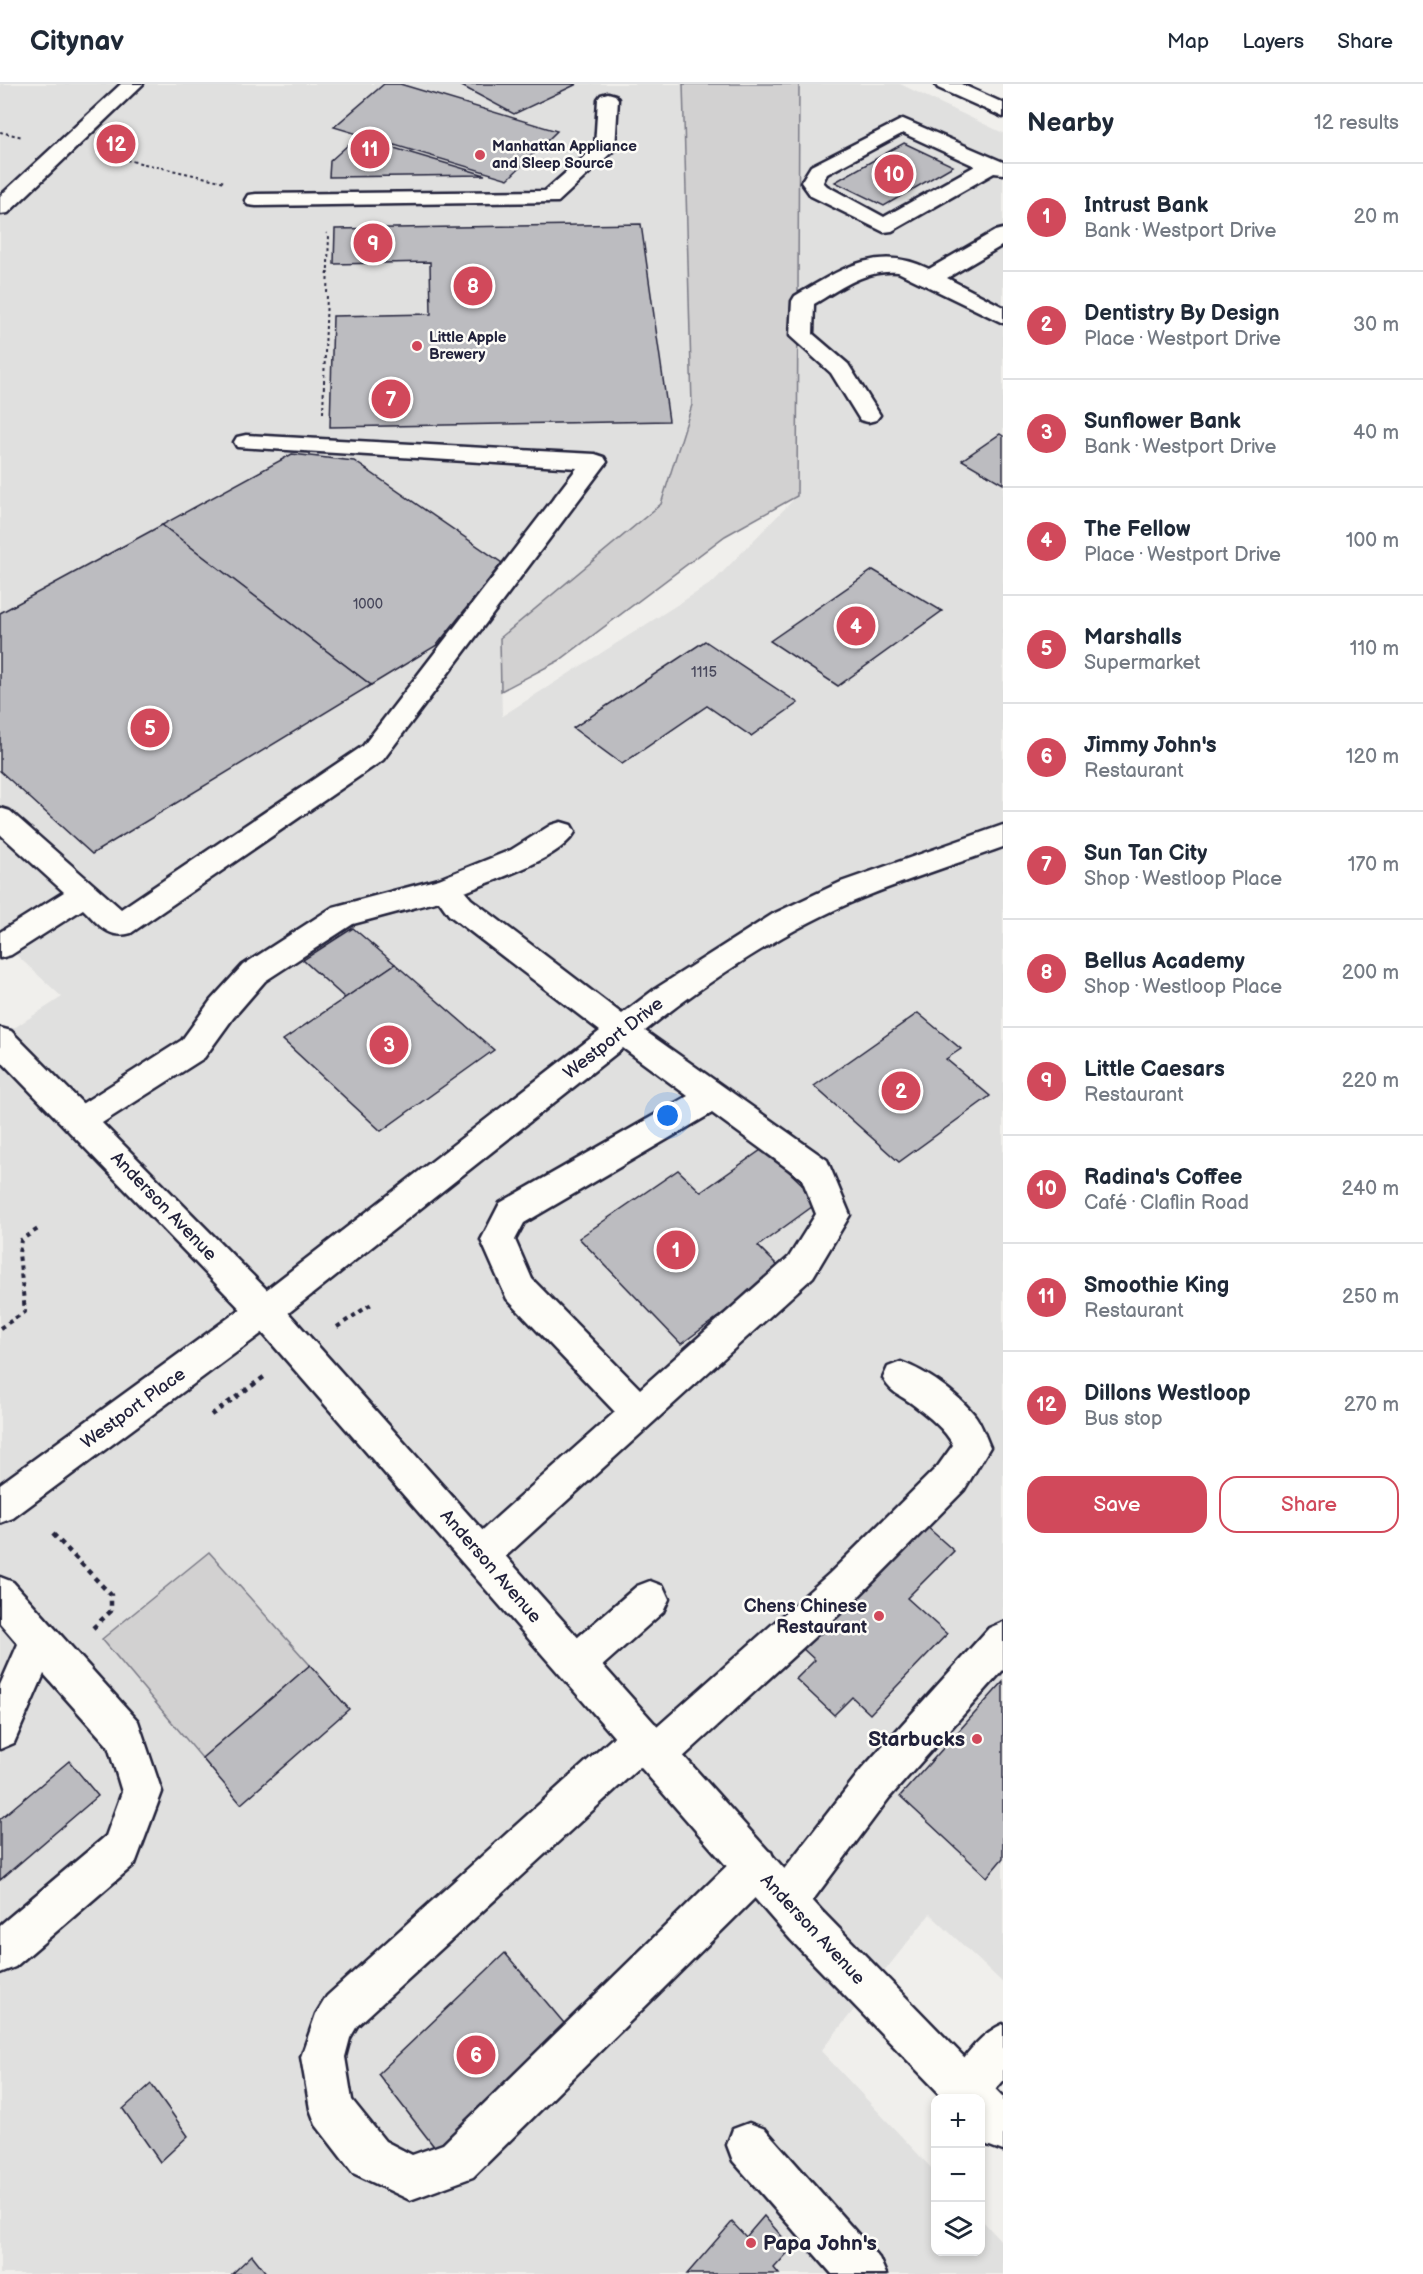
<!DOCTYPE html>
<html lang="en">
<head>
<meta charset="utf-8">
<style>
  :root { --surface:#fff; --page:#f6f6f7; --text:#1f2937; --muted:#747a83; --line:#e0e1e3; --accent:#d1495b }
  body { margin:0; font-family:"Balsamiq Sans",sans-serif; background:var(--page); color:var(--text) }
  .controls { position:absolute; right:18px; bottom:18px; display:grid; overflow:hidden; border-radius:12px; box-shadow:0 3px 9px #0003 }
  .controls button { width:54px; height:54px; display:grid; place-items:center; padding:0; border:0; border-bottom:2px solid var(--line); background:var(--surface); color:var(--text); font:30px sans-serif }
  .you { position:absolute; left:668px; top:1032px; width:21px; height:21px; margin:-15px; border:4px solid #fff; border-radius:50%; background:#1a73e8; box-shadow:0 0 0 9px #1a73e833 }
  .badge { display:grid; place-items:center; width:39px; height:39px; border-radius:50%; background:var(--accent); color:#fff; font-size:20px; font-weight:700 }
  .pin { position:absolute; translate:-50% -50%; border:3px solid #fff; box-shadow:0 2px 6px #0006 }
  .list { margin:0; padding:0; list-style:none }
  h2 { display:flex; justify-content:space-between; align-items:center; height:78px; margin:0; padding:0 24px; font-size:26px }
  h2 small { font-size:20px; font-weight:400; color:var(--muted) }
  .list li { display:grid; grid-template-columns:39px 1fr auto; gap:18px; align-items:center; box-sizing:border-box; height:108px; padding:0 24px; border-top:2px solid var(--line) }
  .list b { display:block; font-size:22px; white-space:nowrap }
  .list p { margin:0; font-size:20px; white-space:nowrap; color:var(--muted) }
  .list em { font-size:20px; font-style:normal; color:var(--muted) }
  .actions { display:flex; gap:12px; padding:18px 24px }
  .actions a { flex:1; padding:14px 0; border:2px solid var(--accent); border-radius:18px; text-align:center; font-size:21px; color:var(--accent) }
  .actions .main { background:var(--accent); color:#fff }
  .icon { flex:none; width:33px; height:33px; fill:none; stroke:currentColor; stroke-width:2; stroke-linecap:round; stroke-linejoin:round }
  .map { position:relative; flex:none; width:1003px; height:2190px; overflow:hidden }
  header { display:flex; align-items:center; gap:36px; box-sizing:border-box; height:84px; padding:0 30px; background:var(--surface); border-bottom:2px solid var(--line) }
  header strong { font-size:28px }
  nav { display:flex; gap:33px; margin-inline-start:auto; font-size:21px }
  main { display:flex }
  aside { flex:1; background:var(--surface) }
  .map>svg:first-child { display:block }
  .built { fill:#e0e0df }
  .green { fill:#d2d1d1; stroke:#7a7a86; stroke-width:1.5 }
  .building { fill:#bcbcc0; stroke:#22223b; stroke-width:1.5 }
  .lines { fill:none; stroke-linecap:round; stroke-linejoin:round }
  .minor-casing { stroke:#22223b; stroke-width:5 }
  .major-casing { stroke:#22223b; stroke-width:5 }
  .path-far2 { stroke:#22223b; stroke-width:2; stroke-dasharray:3 3; stroke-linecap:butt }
  .path-far1 { stroke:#22223b; stroke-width:4; stroke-dasharray:4.5 4.5; stroke-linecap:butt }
  .path { stroke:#22223b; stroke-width:4.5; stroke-dasharray:5 5; stroke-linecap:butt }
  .minor { fill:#fdfcf7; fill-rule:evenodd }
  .major { fill:#fdfcf7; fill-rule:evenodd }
  .poi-dot { fill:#d1495b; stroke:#fdfcf7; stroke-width:2 }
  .labels { text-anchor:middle; stroke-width:5; stroke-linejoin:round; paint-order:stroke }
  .far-number-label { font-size:14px; fill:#48485c }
  .far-poi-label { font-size:15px; font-weight:bold; fill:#22223b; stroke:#fdfcf7; text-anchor:start }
  .number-label { font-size:15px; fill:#48485c }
  .street-label { font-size:18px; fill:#22223b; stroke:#fdfcf7 }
  .poi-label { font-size:18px; font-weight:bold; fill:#22223b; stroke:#fdfcf7; text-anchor:end }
  .near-poi-label { font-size:21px; font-weight:bold; fill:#22223b; stroke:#fdfcf7; text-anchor:end }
</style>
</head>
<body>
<header>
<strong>Citynav</strong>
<nav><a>Map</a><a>Layers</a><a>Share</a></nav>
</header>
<main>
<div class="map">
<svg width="1003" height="2190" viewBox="0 0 1003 2190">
  <rect width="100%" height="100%" fill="#f0efec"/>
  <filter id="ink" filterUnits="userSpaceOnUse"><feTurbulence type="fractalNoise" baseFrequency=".0167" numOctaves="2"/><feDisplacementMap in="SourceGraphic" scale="12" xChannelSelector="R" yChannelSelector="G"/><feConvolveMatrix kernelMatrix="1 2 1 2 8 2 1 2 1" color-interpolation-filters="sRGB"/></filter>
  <g filter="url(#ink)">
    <path class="built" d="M0 0H683L692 321 661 421 500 553 502 632 713 498 797 412 799 0H900L1003 49V1899L930 1830 821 1967 935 2088 936 2168H980L981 2135 1003 2159V2190H0V953L62 913 0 856Z"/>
    <g class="green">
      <path d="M683 0H799L797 412 725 452 560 576 501 607 500 554 661 420 692 321Z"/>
      <path d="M209 1468 310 1581 202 1674 102 1555Z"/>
    </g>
    <g class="building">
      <path d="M384 0H400L557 47 508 95 334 43Z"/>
      <path d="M458 0H577L514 30Z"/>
      <path d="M357 53 485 91 329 93 330 77Z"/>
      <path d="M904 59 953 82 884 122 835 98Z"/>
      <path d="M641 140 669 337 330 343 333 232 431 230 430 178 334 180 335 145Z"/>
      <path d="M1000 350 1003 352V400L962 376Z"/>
      <path d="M292 370 354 377 502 479 437 561 371 601 162 441Z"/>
      <path d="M162 441 371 601 92 770 0 687V529Z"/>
      <path d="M873 486 942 527 838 602 770 557Z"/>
      <path d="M705 557 798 619 751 652 707 622 622 680 573 644Z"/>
      <path d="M353 844 395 880 345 914 303 876Z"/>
      <path d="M395 880 494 966 381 1047 283 956Z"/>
      <path d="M918 929 961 965 946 975 990 1012 899 1078 814 1002Z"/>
      <path d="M764 1064 820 1117 758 1162 782 1186 681 1260 579 1154 678 1086 701 1108Z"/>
      <path d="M925 1441 954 1467 907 1514 947 1550 870 1630 852 1613 834 1631 796 1595 815 1576 801 1563Z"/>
      <path d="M310 1581 349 1625 241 1720 202 1674Z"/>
      <path d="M1003 1598V1774L987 1793 900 1712Z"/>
      <path d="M69 1677 98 1712 0 1796V1735Z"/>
      <path d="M505 1869 574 1951 446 2078 378 1990Z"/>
      <path d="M151 2000 188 2052 160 2078 123 2025Z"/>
      <path d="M764 2132 792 2164 774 2184 779 2190H687L732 2138 746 2153Z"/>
      <path d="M252 2171 267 2190H232Z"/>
    </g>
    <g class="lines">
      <g class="minor-casing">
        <g id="minor">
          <path d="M121 0H143L8 129 0 130V112Z"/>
          <path d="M935 0H961L1003 19V33L938 4Z"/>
          <path d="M608 9 615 11 618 15 615 65 558 118 256 122 248 121 245 116 248 111 256 110 545 107 595 63 598 15 601 11Z"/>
          <path d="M903 35 1003 78V90L994 89 892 147 884 148 811 112 801 98 811 82ZM903 49 975 82 884 133 827 102 823 98 827 90Z"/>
          <path d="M1003 145V161L947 194 1003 223V239L898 188C866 185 841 204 814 220L813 250 848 280 880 331 876 336 868 338 860 336 831 289 790 252 792 217 795 212C840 186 877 159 929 185L995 147Z"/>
          <path d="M246 351 595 370 604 373 607 378 383 676 131 849C108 856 98 839 83 825L11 871 0 874V848L64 808 0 750V724L10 727 121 825 363 662 577 384 237 363 234 358 237 353Z"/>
          <path d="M561 738 571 741 575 748C560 775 494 796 465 808L471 815 622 930 655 905 773 830 841 798 1003 741V763C956 780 908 795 862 814 788 844 707 897 645 947L827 1076 850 1131 813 1193 494 1483 481 1489 468 1483 462 1471 468 1459 615 1328 507 1215 481 1156 500 1119 688 1012 623 964 277 1238 13 1434 0 1439V1400L253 1216 600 947 449 831 439 817 353 840 265 897 233 934 204 974 91 1046 80 1050 69 1046 64 1037 69 1028 182 956 211 916 243 881 333 823 439 795 511 766 551 741ZM712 1029 802 1095 816 1130 789 1173 640 1305 532 1195 515 1156 524 1139Z"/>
          <path d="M901 1278C928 1288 955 1308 973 1329 981 1338 985 1352 990 1363L964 1406 856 1515 670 1685 656 1691 642 1685 641 1682 357 1942 350 1954 345 1973 352 2016 385 2057 412 2071 443 2060 741 1768 756 1762 771 1768 777 1783 771 1798 473 2093 410 2116 353 2089 316 2041 310 2025 301 1973 316 1930 327 1912 628 1640 642 1634 656 1640 657 1643 830 1489 938 1382 953 1361C946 1346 928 1332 915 1322 903 1312 890 1309 883 1294L888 1283Z"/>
          <path d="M0 1493 13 1498 138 1637 162 1708 135 1780 15 1883 0 1889V1841L106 1752 122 1708 108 1662 44 1590 14 1659 0 1665V1601L18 1560 0 1539Z"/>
          <path d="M650 1497 663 1502 669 1515 663 1528 591 1592 577 1598 563 1592 558 1579 563 1566 637 1502Z"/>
          <path d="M1003 1538V1586L889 1714 801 1832 786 1838 771 1832 765 1817 771 1802 861 1686 989 1544Z"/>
          <path d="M1003 1940V1997L980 2023V2014H948L945 2007C956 1982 977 1951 1003 1940Z"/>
          <path d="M749 2039 765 2045 879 2174 886 2190H832L733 2077 727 2061 733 2045Z"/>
        </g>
      </g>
      <g class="major-casing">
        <path id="major" d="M0 944 11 947 277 1216 821 1826 1003 2013V2067L987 2061 980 2053V2014H944L791 1856 253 1238 0 976Z"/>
      </g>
      <g class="path-far2">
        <path d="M0 48 23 53"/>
        <path d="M109 72 225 98"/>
        <path d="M323 329 329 151 326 149"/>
      </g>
      <g class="path-far1">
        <path d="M337 1243 373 1219"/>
        <path d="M0 1244 25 1228 19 1169 21 1156 41 1143"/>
      </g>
      <g class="path">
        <path d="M211 1331 264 1293"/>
        <path d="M53 1450 111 1511V1527L93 1544"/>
      </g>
      <use href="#minor" class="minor"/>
      <use href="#major" class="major"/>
    </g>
  </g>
  <g class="poi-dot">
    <circle cx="480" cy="71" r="6"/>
    <circle cx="417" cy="262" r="6"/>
    <circle cx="879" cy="1532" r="6"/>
    <circle cx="977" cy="1655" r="6"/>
    <circle cx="751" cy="2159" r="6"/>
  </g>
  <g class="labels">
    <g class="far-number-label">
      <text x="368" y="525">1000</text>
    </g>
    <g class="far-poi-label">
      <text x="492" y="67">Manhattan Appliance<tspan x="492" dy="17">and Sleep Source</tspan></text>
      <text x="429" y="258">Little Apple<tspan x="429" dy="17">Brewery</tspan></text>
    </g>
    <g class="number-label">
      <text x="704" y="593">1115</text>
    </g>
    <g class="street-label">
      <text transform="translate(613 954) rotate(-38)" y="6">Westport Drive</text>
      <text transform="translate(164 1122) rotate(46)" y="6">Anderson Avenue</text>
      <text transform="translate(133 1324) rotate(-36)" y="6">Westport Place</text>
      <text transform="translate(491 1482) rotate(49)" y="6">Anderson Avenue</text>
      <text transform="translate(813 1845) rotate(47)" y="6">Anderson Avenue</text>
    </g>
    <g class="poi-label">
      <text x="867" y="1528">Chens Chinese<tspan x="867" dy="21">Restaurant</tspan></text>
    </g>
    <g class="near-poi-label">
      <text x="965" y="1662">Starbucks</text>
      <text x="763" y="2166" text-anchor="start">Papa John's</text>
    </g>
  </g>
</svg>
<div class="controls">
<button>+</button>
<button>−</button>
<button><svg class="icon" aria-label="layers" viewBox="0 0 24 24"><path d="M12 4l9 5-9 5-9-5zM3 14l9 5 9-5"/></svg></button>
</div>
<div class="you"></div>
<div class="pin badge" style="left:676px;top:1166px">1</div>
<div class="pin badge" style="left:901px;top:1007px">2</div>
<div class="pin badge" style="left:389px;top:961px">3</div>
<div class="pin badge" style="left:856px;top:542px">4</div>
<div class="pin badge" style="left:150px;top:644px">5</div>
<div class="pin badge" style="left:476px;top:1971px">6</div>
<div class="pin badge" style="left:391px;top:315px">7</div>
<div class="pin badge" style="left:473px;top:202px">8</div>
<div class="pin badge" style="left:373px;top:159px">9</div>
<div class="pin badge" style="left:894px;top:90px">10</div>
<div class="pin badge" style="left:370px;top:65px">11</div>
<div class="pin badge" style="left:116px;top:60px">12</div>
</div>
<aside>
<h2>Nearby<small>12 results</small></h2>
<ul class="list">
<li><span class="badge">1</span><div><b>Intrust Bank</b><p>Bank · Westport Drive</p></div><em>20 m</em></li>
<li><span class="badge">2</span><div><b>Dentistry By Design</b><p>Place · Westport Drive</p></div><em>30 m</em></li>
<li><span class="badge">3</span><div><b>Sunflower Bank</b><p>Bank · Westport Drive</p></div><em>40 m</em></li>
<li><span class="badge">4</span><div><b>The Fellow</b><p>Place · Westport Drive</p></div><em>100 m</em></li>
<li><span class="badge">5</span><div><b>Marshalls</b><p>Supermarket</p></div><em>110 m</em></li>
<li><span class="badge">6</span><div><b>Jimmy John's</b><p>Restaurant</p></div><em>120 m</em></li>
<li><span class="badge">7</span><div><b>Sun Tan City</b><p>Shop · Westloop Place</p></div><em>170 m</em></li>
<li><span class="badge">8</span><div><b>Bellus Academy</b><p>Shop · Westloop Place</p></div><em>200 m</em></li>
<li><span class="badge">9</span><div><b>Little Caesars</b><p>Restaurant</p></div><em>220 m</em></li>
<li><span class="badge">10</span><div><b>Radina's Coffee</b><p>Café · Claflin Road</p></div><em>240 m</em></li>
<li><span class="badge">11</span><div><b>Smoothie King</b><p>Restaurant</p></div><em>250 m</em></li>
<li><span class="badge">12</span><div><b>Dillons Westloop</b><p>Bus stop</p></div><em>270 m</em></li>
</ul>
<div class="actions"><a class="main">Save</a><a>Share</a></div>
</aside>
</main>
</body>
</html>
